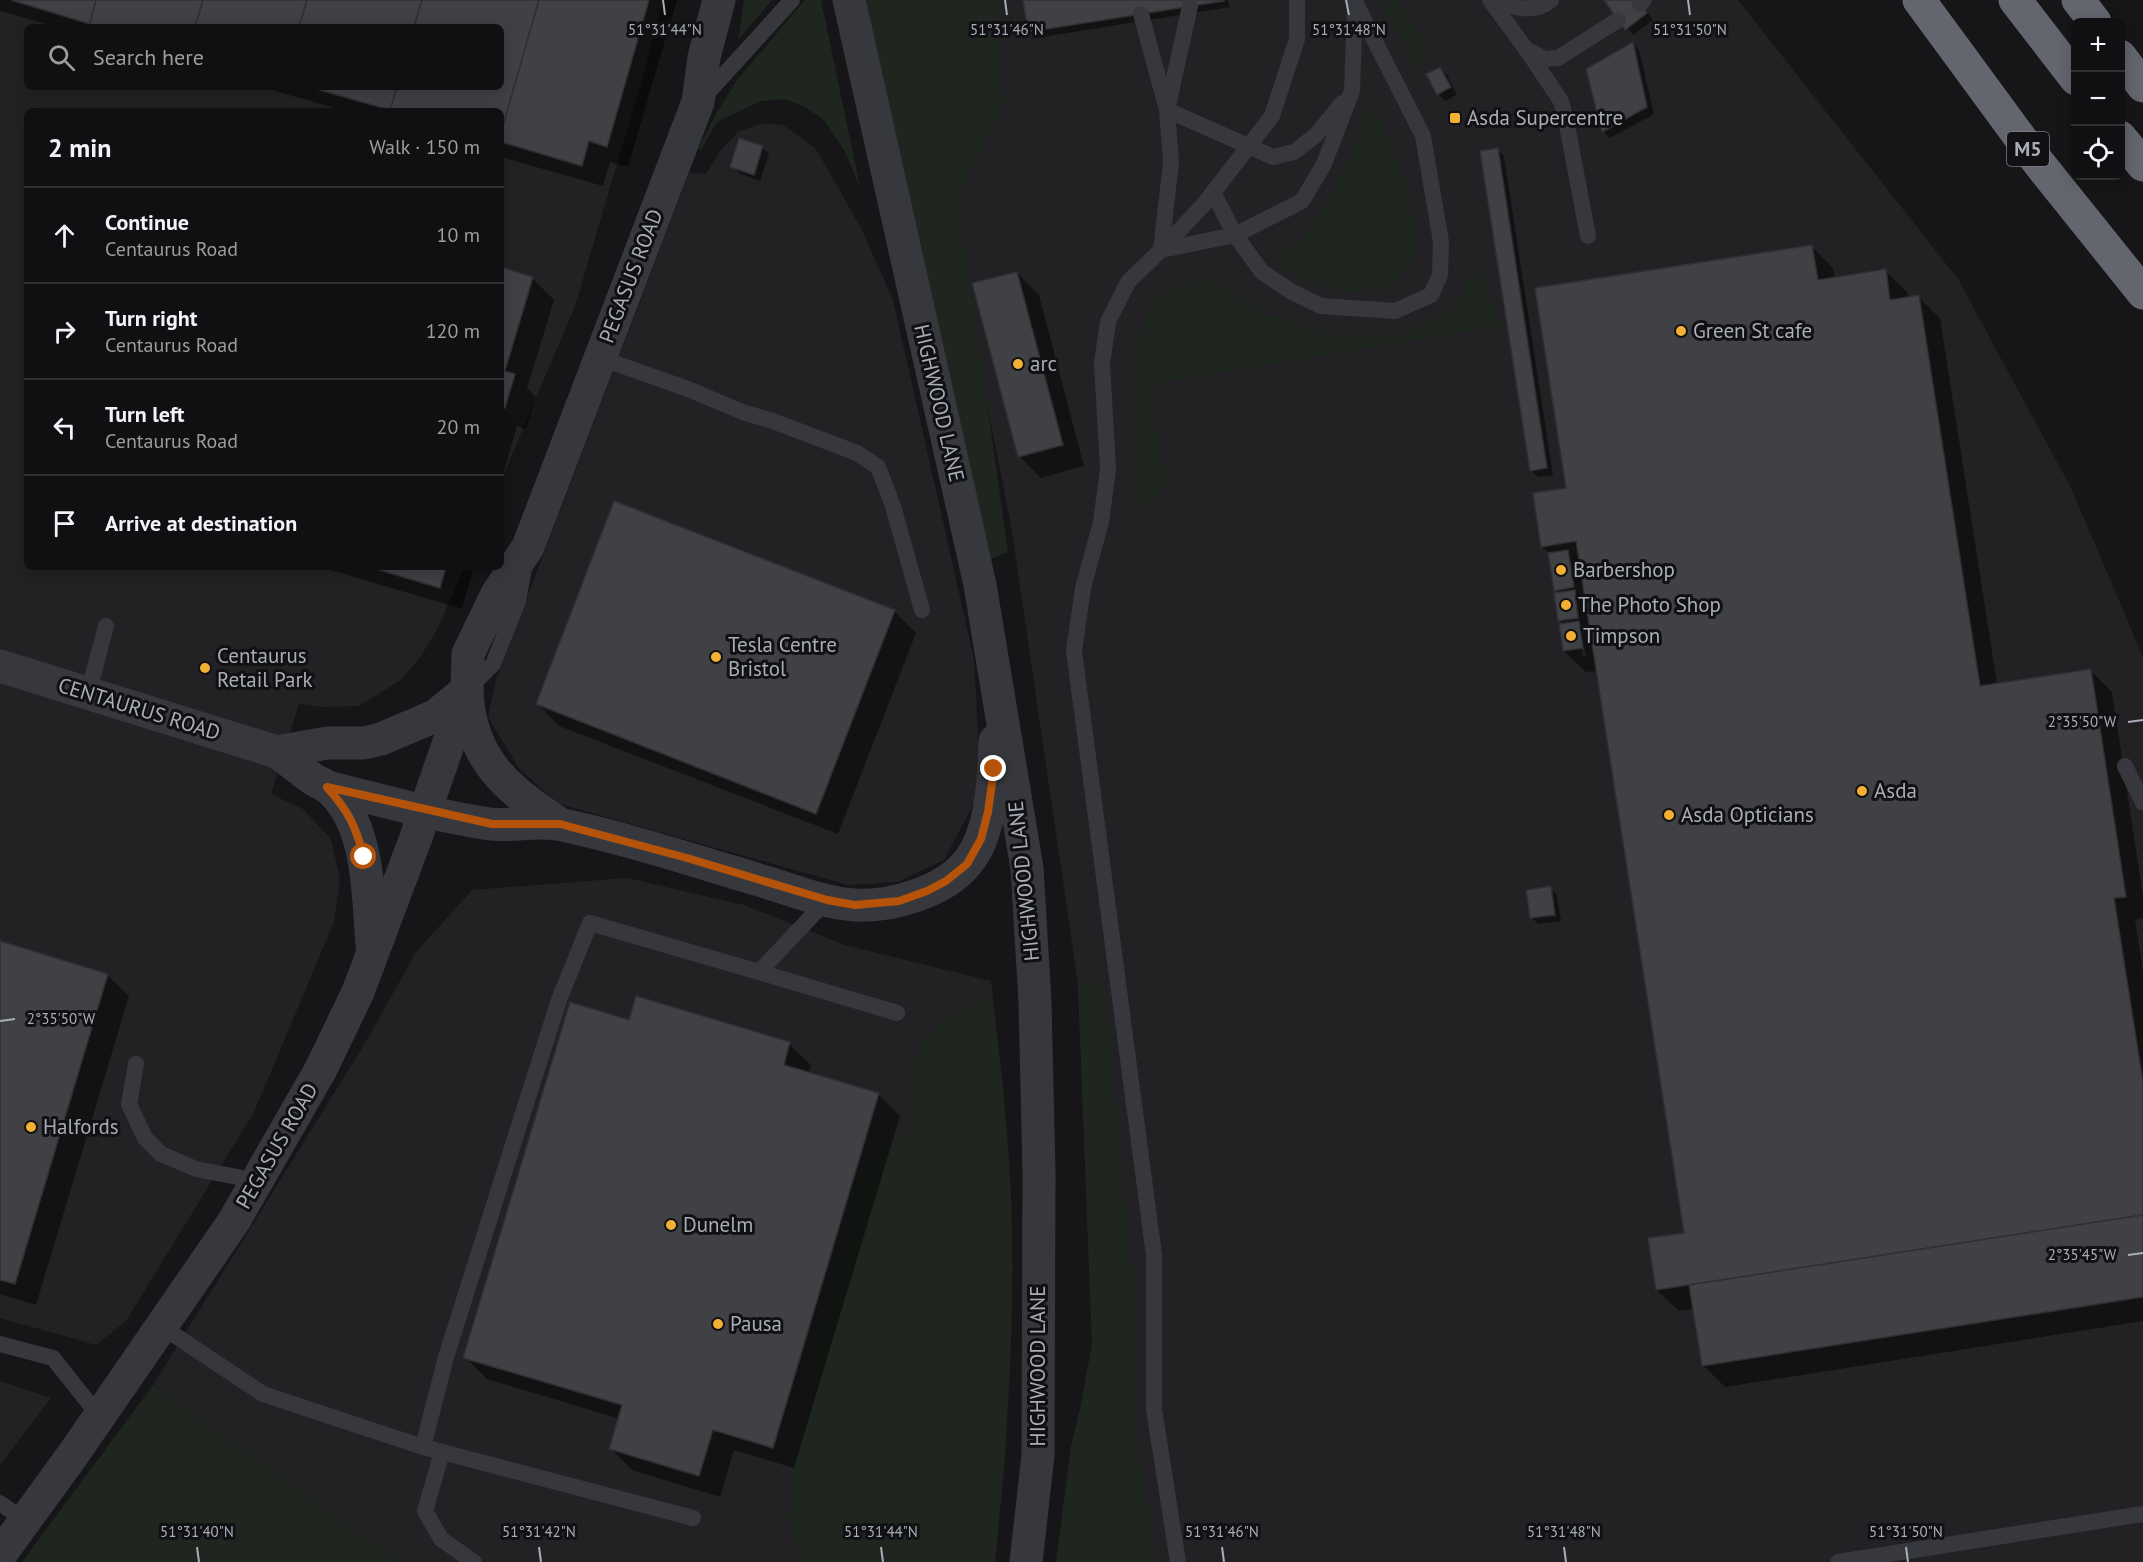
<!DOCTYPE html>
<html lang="en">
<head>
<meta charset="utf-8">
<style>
  :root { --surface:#101012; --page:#19191b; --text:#f1f3f6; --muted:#9c9d9f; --line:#303032 }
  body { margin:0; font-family:"PT Sans",sans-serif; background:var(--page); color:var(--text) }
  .controls { position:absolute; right:18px; top:18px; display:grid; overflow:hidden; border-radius:9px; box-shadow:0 3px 15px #0003 }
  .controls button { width:54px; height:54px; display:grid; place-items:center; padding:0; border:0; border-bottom:2px solid var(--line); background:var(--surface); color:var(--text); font:30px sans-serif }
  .stop { position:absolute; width:18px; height:18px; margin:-14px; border:4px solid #b45309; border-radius:50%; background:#fff }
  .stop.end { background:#b45309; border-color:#fff; box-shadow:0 2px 6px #0008 }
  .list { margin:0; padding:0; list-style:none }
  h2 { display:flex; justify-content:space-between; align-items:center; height:78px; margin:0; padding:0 24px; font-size:26px }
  h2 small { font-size:20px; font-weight:400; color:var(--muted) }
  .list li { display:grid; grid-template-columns:39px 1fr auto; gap:18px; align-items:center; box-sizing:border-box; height:96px; padding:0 24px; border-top:2px solid var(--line) }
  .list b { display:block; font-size:22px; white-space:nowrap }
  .list p { margin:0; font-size:20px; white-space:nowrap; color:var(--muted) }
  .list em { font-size:20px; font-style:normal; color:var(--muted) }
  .icon { flex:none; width:33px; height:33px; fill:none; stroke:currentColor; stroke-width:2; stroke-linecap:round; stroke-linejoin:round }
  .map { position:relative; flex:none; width:2143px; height:1562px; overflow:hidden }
  .search { position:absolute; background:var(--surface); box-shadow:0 3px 15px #0003; left:24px; top:24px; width:480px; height:66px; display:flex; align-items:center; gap:15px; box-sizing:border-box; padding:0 21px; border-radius:9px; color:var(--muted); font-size:22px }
  .panel { position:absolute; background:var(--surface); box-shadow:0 3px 15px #0003; left:24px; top:108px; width:480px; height:462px; border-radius:9px }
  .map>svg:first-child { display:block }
  .built { fill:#222225; fill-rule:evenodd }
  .green { fill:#1e261f }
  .shadow { fill:#0007; fill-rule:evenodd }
  .building { fill:#404145; stroke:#303034; stroke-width:1.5 }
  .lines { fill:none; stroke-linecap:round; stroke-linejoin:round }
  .lane { stroke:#37383d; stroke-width:16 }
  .street { stroke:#37383d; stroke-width:33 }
  .highway { stroke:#63666e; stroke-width:33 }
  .route { stroke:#b45309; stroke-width:8 }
  .ticks { fill:none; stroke:#a8adb8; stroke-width:2 }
  .poi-dot { fill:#f2b134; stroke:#111113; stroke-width:2 }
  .labels { text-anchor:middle; stroke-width:6; stroke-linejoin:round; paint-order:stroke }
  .shield { fill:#111113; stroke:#7b7e86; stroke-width:1.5 }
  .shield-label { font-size:20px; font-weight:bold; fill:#a8adb8 }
  .poi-label { font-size:21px; fill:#a8adb8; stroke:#111113; text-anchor:start }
  .street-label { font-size:21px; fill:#a8adb8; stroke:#111113 }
  .ticks-label { font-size:15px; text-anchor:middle; fill:#a8adb8; stroke:#111113; stroke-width:6; stroke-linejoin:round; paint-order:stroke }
</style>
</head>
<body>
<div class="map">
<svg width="2143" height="1562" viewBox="0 0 2143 1562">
  <rect width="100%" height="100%" fill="#161618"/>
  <g class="built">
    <path d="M0 0H663L641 83 575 306 501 481V111H27V567H464L438 628 421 656 401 680 359 706 322 707 299 704 271 794 303 809 331 839 340 879 334 922 254 1112 126 1321 96 1345 0 1318ZM27 27H501V87H27Z"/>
    <path d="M907 0H1738L1958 279 2071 488 2143 657V1562H1099L1100 1549 1078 984 1011 525Z"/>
    <path d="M765 123 783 125 816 149 862 230 893 300 974 659 981 790 944 860 897 882 848 885 556 803 518 767 488 717 496 679 689 173 706 174 721 150 739 131Z"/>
    <path d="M627 878 744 905 845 945 991 981 1002 1078 1011 1198V1333L1005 1459 995 1562H399L153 1385 367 1040 416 952 472 890Z"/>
    <path d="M0 1381 51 1398 0 1465Z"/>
  </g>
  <g class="green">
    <path d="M744 0H772L738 40Z"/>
    <path d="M805 0H821L860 187 844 150 823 119 803 106 784 99 761 101 717 122 701 150 698 149 717 112 738 79Z"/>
    <path d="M859 0H997L1004 105 958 196 1008 552 988 560Z"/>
    <path d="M1379 0H1396L1421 35 1427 52 1418 71Z"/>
    <path d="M1367 108 1376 111C1391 145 1417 206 1417 242 1418 257 1411 265 1402 274 1377 300 1332 292 1302 279 1293 275 1284 267 1275 262L1278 255 1302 238 1326 203 1355 146Z"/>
    <path d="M1471 269 1484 282 1501 327 1149 385 1165 475C1164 495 1162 504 1140 503L1132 493 1136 426 1131 362 1150 306 1162 293 1198 281 1214 282 1262 313 1335 336 1368 338 1400 335 1420 323 1447 315 1458 303Z"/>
    <path d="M1104 981 1135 1308 1132 1412 1156 1562H1056L1071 1446 1080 1409 1092 1344 1078 984Z"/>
    <path d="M992 997C1001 1063 1008 1130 1011 1197 1016 1319 1007 1441 995 1562H800L789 1517 792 1451 808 1419 816 1388 810 1367 860 1174 867 1162 904 1137 915 1126V1075L918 1050 930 1034 948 1016Z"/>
    <path d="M153 1385 399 1562H22Z"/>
  </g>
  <g class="shadow">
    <path d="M0 0H677L628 167 610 162 603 186 501 157V111H345L262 87H501V27H57L0 11Z"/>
    <path d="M1025 0H1228L1230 7 1036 38 1029 31Z"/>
    <path d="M1606 0H1638L1653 20 1633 35Z"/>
    <path d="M1633 44 1639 50 1654 114 1610 138 1603 131 1587 70Z"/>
    <path d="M1440 69 1447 75 1457 95 1445 101 1438 94Z"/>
    <path d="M762 147 769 154 760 181 739 173 732 166Z"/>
    <path d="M1497 150 1504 156 1553 475 1538 477 1531 470Z"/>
    <path d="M1812 247 1833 268 1835 279 1885 271 1907 292 1908 298 1918 297 1940 318 1997 684 2090 670 2112 692 2143 896V918L2135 920 2143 971V1321L1725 1387 1703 1365 1695 1309 1679 1311 1657 1290 1686 1234 1598 671 1586 672 1564 651V625L1559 620V594L1555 590 1549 554 1542 546 1567 490ZM1581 645H1584L1586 656H1583Z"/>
    <path d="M501 269 532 278 554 300 527 388 536 397 526 429 517 426 501 481Z"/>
    <path d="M1017 273 1039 295 1084 466 1041 478 1019 456Z"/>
    <path d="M615 503 894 611 916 633 838 834 559 726 538 704Z"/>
    <path d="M321 567H474L462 609Z"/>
    <path d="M1550 888 1557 895 1561 921 1538 924 1531 917Z"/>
    <path d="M0 942 107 975 129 996 36 1305 0 1294Z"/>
    <path d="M630 1022 789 1044 811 1065 808 1074 878 1094 900 1116 794 1468 734 1450 720 1497 632 1470 611 1449 620 1419 487 1379 465 1357Z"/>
  </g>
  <g class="building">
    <path d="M11 0H96L90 24Z"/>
    <path d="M96 0H203L195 27H101L90 24Z"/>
    <path d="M203 0H307L299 27H195Z"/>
    <path d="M307 0H422L414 27H299Z"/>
    <path d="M422 0H539L501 133V111L390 110 397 87H501V27H414Z"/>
    <path d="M539 0H649L607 147 589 141 582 166 501 142V133Z"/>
    <path d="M1023 0H1223L1224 1 1028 32Z"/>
    <path d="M1604 0H1638L1647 13 1625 30Z"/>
    <path d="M1633 42 1647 107 1602 132 1586 69Z"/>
    <path d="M1440 67 1451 87 1437 95 1426 74Z"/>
    <path d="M309 87H397L390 110Z"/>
    <path d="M739 138 763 146 754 175 730 167Z"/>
    <path d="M1498 148 1547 468 1530 471 1480 151Z"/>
    <path d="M1812 245 1818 280 1886 269 1890 300 1919 295 1980 686 2091 669 2126 897 2114 898 2143 1082V1215L1656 1290 1648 1238 1684 1233 1576 541 1541 547 1537 521 1533 493 1566 488 1535 288Z"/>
    <path d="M501 267 533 277 505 371 515 374 505 408 501 407Z"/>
    <path d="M1017 272 1063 445 1018 457 972 283Z"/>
    <path d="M614 501 895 610 816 814 536 704Z"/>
    <path d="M1568 550 1574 587 1554 591 1548 553Z"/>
    <path d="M369 567H446L440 588Z"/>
    <path d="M1575 590 1578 618 1558 621 1554 593Z"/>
    <path d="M1579 621 1583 648 1563 651 1559 624Z"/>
    <path d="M1551 886 1555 915 1530 918 1526 890Z"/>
    <path d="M0 941 108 974 15 1284 0 1280Z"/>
    <path d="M636 996 790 1042 784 1065 879 1093 773 1448 713 1430 699 1476 609 1449 622 1405 463 1358 570 1002 629 1020Z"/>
    <path d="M2143 1215V1297L1702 1366 1689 1285Z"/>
  </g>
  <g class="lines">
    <g class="lane">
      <path d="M1490 0 1526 49 1545 59 1558 58 1618 20"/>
      <path d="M1494 0C1513 7 1534 15 1551 0"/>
      <path d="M1640 4 1644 0"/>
      <path d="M1141 14 1167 110 1273 157 1294 152 1316 135 1342 103"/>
      <path d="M1526 49 1561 101 1566 120 1588 236"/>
      <path d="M702 99 792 0"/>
      <path d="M1213 192 1235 235 1262 272 1292 292 1321 306 1395 311 1431 295 1440 275 1441 242 1423 136 1354 0"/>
      <path d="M1161 250 1235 235 1302 201 1324 164 1352 91 1355 5"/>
      <path d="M1161 250 1171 162 1167 110 1190 6"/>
      <path d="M600 358 688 389 745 413 770 420 857 453 878 467 893 506 922 610"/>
      <path d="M470 687 493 664 518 601 524 569"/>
      <path d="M88 694 106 626"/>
      <path d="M2125 766 2143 803"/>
      <path d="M759 972 897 1013"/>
      <path d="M136 1064 129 1104 145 1138 161 1154 196 1169 258 1181"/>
      <path d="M161 1326 263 1394 423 1447 693 1518"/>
      <path d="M0 1344 53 1358 99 1416"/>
      <path d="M423 1447 446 1357 529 1094 559 1000 590 923 759 972 827 900"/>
      <path d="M442 1452 425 1511 441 1539 474 1562"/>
      <path d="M0 1503 25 1521"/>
      <path d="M1178 1562 1154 1409V1255L1074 651 1083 588 1101 522 1108 469 1102 363 1108 322 1128 282 1161 250 1205 203 1272 116 1297 39V0"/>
      <path d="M1838 1562 2143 1514"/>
    </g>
    <g class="street">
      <path d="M849 0 980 585 1027 868 1035 1002 1039 1173 1038 1455 1026 1562"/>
      <path d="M0 666 277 752C288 760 299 769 310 777 315 781 321 783 326 786 370 820 368 895 372 945"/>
      <path d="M467 693C471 760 507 789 560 824"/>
      <path d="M277 752 327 743H364L381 739 435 716 467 690"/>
      <path d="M327 787C381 800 435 816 490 824 514 827 539 819 563 825 628 839 695 861 759 880 790 889 823 903 855 905 891 907 944 892 967 863 992 834 994 778 995 741"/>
      <path d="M0 1555 72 1456 234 1221 321 1069 358 992 415 840 467 690 468 654 497 594 528 547 698 102 704 57 719 0"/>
    </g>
    <g class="highway">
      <path d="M1919 0 2038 162 2143 293"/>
      <path d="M2015 0 2076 79"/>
      <path d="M2078 0 2095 22"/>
      <path d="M2120 56 2143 86"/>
      <path d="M2120 137 2143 165"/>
    </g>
  </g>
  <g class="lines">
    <path class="route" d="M364 857C355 825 349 812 327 787L492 824H560L687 858 827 900 855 905 899 901 927 891 946 881 967 864 981 839 988 812 994 769"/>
  </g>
  <path class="ticks" d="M663 0 665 15M1005 0 1007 15M1346 0 1349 15M1688 0 1690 15M2128 722 2143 720M0 1021 15 1019M2128 1255 2143 1253M197 1547 199 1562M539 1547 541 1562M881 1547 883 1562M1222 1547 1224 1562M1564 1547 1566 1562M1906 1547 1908 1562"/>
  <g class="poi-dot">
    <rect x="1449" y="112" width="12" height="12" rx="3"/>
    <circle cx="1681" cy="331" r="6"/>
    <circle cx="1018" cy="364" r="6"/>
    <circle cx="1561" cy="570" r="6"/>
    <circle cx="1566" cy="605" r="6"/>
    <circle cx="1571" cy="636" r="6"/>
    <circle cx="716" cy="657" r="6"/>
    <circle cx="205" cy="668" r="6"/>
    <circle cx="1862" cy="791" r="6"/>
    <circle cx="1669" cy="815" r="6"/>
    <circle cx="31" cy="1127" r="6"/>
    <circle cx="671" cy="1225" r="6"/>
    <circle cx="718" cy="1324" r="6"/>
  </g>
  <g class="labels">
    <rect class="shield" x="2007" y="132" width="42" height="34" rx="4.5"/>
    <g class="shield-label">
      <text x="2028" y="156">M5</text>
    </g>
    <g class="poi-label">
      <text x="1467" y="125">Asda Supercentre</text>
      <text x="1693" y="338">Green St cafe</text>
      <text x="1030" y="371">arc</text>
      <text x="1573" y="577">Barbershop</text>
      <text x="1578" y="612">The Photo Shop</text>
      <text x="1583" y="643">Timpson</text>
      <text x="728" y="652">Tesla Centre<tspan x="728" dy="24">Bristol</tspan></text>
      <text x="217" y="663">Centaurus<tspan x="217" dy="24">Retail Park</tspan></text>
      <text x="1874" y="798">Asda</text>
      <text x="1681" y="822">Asda Opticians</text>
      <text x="43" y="1134">Halfords</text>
      <text x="683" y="1232">Dunelm</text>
      <text x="730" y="1331">Pausa</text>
    </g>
    <g class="street-label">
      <text transform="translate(631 276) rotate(-69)" y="7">PEGASUS ROAD</text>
      <text transform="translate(939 403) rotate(77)" y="7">HIGHWOOD LANE</text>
      <text transform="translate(139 709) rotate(17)" y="7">CENTAURUS ROAD</text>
      <text transform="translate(1024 881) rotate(-96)" y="7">HIGHWOOD LANE</text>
      <text transform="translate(277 1146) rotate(-60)" y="7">PEGASUS ROAD</text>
      <text transform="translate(1038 1366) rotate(-90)" y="7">HIGHWOOD LANE</text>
    </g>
  </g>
  <g class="ticks-label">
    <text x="665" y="35">51°31'44"N</text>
    <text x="1007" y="35">51°31'46"N</text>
    <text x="1349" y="35">51°31'48"N</text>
    <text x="1690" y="35">51°31'50"N</text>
    <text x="2082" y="727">2°35'50"W</text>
    <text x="61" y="1024">2°35'50"W</text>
    <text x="2082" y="1260">2°35'45"W</text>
    <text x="197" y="1537">51°31'40"N</text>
    <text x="539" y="1537">51°31'42"N</text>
    <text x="881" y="1537">51°31'44"N</text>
    <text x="1222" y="1537">51°31'46"N</text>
    <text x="1564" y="1537">51°31'48"N</text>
    <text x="1906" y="1537">51°31'50"N</text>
  </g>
</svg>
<div class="controls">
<button>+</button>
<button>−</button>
<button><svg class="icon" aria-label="locate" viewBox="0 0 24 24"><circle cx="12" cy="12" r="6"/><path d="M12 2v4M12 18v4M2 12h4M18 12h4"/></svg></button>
</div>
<div class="stop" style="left:364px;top:857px"></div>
<div class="stop end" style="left:994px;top:769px"></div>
<div class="search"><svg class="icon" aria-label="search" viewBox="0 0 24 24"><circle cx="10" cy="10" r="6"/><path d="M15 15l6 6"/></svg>Search here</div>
<section class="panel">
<h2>2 min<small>Walk · 150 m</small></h2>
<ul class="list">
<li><svg class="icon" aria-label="ahead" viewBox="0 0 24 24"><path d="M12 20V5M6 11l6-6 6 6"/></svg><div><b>Continue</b><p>Centaurus Road</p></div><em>10 m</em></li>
<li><svg class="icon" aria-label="right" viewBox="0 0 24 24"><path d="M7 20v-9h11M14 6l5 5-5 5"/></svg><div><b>Turn right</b><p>Centaurus Road</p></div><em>120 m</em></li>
<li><svg class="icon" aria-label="left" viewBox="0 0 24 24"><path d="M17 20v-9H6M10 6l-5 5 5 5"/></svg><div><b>Turn left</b><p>Centaurus Road</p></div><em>20 m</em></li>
<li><svg class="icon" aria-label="arrive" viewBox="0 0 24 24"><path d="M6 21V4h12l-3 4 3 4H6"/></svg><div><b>Arrive at destination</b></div></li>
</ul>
</section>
</div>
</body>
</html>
